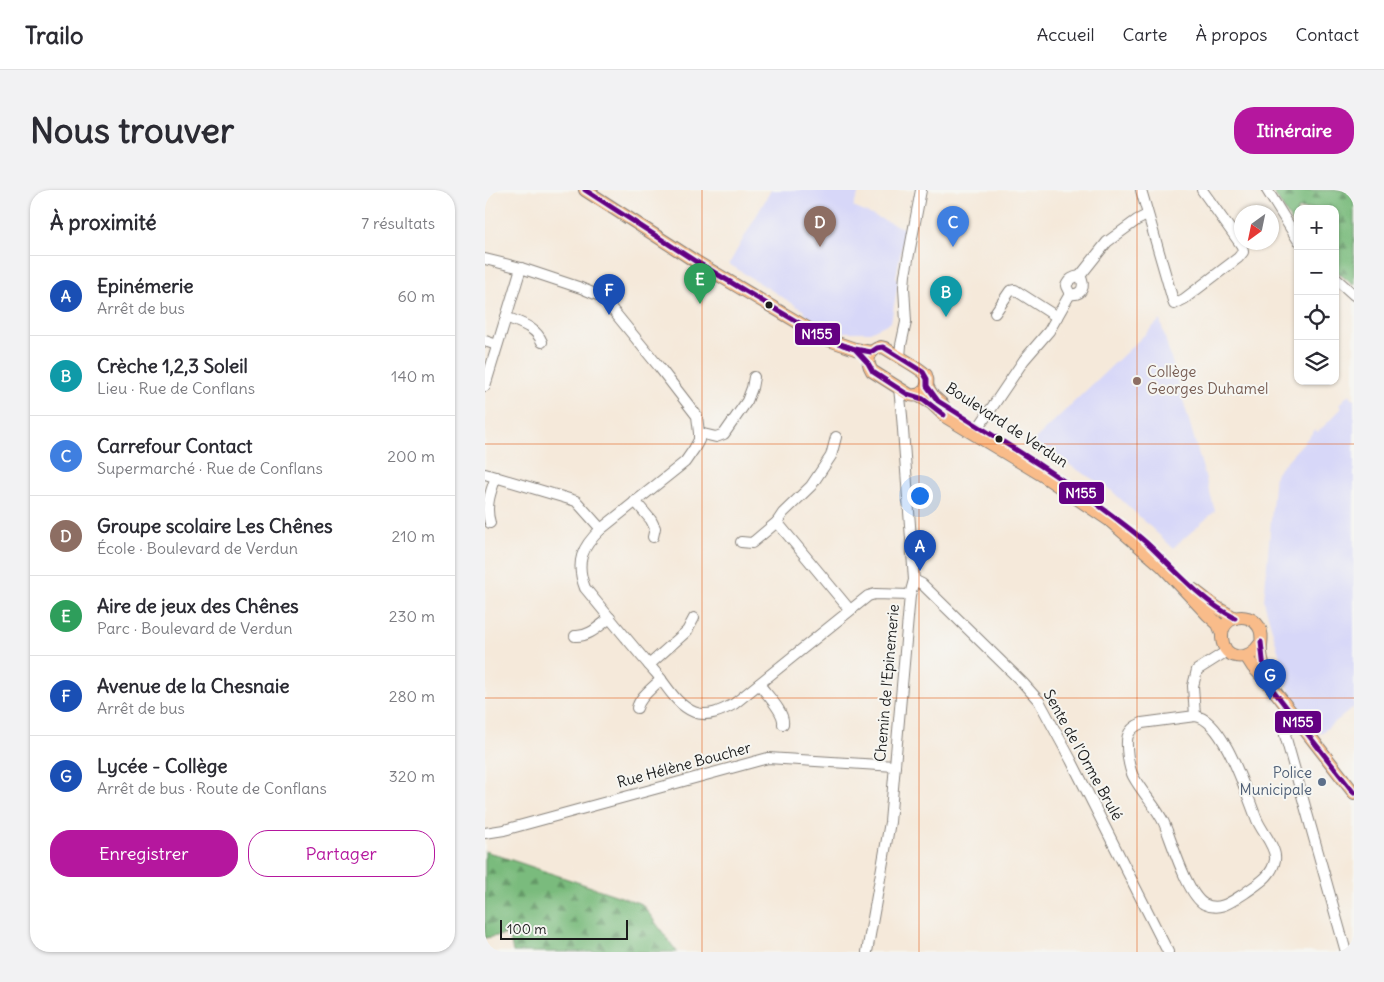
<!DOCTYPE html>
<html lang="fr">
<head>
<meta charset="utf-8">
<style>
  :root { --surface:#fff; --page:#f2f2f3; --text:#2b2b33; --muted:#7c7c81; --line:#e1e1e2; --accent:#b5179e }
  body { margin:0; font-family:Delius,sans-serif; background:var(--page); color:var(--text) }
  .controls { position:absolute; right:15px; top:15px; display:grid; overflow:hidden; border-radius:10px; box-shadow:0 1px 4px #0004 }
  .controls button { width:45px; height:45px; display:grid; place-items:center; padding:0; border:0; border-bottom:1px solid var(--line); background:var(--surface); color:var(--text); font:25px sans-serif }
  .compass { position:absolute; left:749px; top:15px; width:45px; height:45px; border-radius:50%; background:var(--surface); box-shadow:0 1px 4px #0004; rotate:213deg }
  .scale { position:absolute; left:15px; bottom:12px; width:128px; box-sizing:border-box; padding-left:5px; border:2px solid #1c1c1c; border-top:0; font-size:14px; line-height:18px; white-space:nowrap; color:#1c1c1c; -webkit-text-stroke:4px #f6f6f2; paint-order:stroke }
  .you { position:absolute; left:434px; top:305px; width:18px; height:18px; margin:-12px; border:4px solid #fff; border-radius:50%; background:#1a73e8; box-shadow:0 0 0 8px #1a73e833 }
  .badge { display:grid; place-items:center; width:32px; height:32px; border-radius:50%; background:var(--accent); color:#fff; font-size:16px; font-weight:700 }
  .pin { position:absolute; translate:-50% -41px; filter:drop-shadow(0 1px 2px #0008) }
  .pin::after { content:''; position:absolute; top:26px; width:18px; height:15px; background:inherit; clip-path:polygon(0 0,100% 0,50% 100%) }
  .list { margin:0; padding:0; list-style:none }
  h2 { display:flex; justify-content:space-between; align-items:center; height:65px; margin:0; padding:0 20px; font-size:21px }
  h2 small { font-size:16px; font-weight:400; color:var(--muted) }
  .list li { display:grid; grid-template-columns:32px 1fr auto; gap:15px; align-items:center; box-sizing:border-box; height:80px; padding:0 20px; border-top:1px solid var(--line) }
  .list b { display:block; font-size:19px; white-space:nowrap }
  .list p { margin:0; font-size:16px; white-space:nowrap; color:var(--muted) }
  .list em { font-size:16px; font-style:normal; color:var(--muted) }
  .actions { display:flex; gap:10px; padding:15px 20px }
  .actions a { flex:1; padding:11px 0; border:1px solid var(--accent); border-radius:20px; text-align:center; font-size:18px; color:var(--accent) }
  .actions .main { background:var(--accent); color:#fff }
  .icon { flex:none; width:28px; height:28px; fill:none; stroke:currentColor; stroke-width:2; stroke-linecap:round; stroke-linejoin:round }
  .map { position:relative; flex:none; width:869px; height:762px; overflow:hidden; border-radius:20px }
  header { display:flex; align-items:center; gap:30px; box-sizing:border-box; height:70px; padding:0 25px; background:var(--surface); border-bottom:1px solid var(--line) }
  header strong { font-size:24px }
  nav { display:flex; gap:28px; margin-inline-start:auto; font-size:18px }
  .intro { display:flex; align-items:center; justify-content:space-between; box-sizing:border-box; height:120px; padding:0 30px }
  h1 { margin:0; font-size:35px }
  .button { padding:12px 22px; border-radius:20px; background:var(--accent); color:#fff; font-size:18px; font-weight:700 }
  main { display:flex; gap:30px; padding:0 30px }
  aside { flex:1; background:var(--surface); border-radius:20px; box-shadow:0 1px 4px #0004 }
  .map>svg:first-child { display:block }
  .built { fill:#d7d7f8 }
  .forest { fill:url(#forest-firs); stroke:#4b6c4c }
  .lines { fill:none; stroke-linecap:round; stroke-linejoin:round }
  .minor-casing { stroke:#88827b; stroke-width:12 }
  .major-casing { stroke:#88827b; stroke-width:14 }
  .minor { stroke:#fff; stroke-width:10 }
  .major { stroke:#f9bc8a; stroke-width:12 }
  .bus-1-casing { stroke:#f6f6f2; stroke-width:9 }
  .bus-1 { stroke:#640082; stroke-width:5 }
  .grid { fill:none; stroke:#de560d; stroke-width:1; stroke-opacity:0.55 }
  .bus-dot { fill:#1c1c1c; stroke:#f6f6f2; stroke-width:2 }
  .education-dot { fill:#8d6e63; stroke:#f6f6f2; stroke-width:2 }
  .service-dot { fill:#5c6f8a; stroke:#f6f6f2; stroke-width:2 }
  .labels { text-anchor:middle; stroke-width:4; stroke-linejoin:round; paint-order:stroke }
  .education-label { font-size:15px; fill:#785e54; stroke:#f6f6f2; text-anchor:start }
  .street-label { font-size:15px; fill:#1c1c1c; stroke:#f6f6f2 }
  .service-label { font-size:15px; fill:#4e5e75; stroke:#f6f6f2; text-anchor:end }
  .line-badge { stroke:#f6f6f2; stroke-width:2 }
  .badge-label { font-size:14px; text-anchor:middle; font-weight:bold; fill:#fff }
</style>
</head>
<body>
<header>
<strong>Trailo</strong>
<nav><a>Accueil</a><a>Carte</a><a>À propos</a><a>Contact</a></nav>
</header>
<div class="intro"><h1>Nous trouver</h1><a class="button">Itinéraire</a></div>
<main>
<aside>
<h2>À proximité<small>7 résultats</small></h2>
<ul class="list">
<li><span class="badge" style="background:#1a4fb4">A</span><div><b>Epinémerie</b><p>Arrêt de bus</p></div><em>60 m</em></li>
<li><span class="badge" style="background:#0f9aa8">B</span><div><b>Crèche 1,2,3 Soleil</b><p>Lieu · Rue de Conflans</p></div><em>140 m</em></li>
<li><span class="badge" style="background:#3f7fe0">C</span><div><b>Carrefour Contact</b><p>Supermarché · Rue de Conflans</p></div><em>200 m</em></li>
<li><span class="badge" style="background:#8d6e63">D</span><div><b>Groupe scolaire Les Chênes</b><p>École · Boulevard de Verdun</p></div><em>210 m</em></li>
<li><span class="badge" style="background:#2e9e5b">E</span><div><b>Aire de jeux des Chênes</b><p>Parc · Boulevard de Verdun</p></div><em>230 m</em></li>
<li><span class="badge" style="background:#1a4fb4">F</span><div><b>Avenue de la Chesnaie</b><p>Arrêt de bus</p></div><em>280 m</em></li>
<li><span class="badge" style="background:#1a4fb4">G</span><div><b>Lycée - Collège</b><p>Arrêt de bus · Route de Conflans</p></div><em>320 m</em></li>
</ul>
<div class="actions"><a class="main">Enregistrer</a><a>Partager</a></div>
</aside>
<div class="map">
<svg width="869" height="762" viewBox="0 0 869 762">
  <defs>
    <pattern id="forest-firs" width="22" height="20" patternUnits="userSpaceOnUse" patternTransform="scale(1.25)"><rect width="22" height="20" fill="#7abb7d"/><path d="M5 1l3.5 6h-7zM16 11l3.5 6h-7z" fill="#639766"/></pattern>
  </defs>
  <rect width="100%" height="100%" fill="#f6f6f2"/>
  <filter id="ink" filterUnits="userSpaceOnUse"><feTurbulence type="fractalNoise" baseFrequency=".02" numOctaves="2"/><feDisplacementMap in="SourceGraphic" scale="10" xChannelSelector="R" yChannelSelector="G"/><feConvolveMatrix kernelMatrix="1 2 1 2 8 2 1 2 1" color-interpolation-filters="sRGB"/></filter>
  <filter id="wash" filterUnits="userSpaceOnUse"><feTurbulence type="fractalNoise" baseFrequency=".0096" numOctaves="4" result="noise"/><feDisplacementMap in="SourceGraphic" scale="20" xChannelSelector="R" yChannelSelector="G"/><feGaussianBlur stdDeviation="1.12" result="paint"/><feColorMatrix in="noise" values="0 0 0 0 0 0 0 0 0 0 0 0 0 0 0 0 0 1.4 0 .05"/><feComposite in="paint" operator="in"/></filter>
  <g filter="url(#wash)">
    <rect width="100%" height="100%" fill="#f5e9da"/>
    <g class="built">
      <path d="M286 0H375L368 17 420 39 411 87 413 93 406 132 385 142H347L320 124 318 120 244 74Z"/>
      <path d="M675 130 730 321 688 358 627 301 547 252Z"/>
      <path d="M864 204 869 210V517L835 544 806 507 779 411 790 284 830 240 833 242 857 218 854 214Z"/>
    </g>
    <g class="forest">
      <path d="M787 0H869V96L850 80V19H813V42Z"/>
      <path d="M0 661 157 714 192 762H28L24 744 0 748Z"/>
    </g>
  </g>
  <g filter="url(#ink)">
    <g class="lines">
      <g class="minor-casing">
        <g id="minor">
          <path d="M656 0 689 114 699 109 753 68 758 62 757 56 717 0"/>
          <path d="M782 0 813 50"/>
          <path d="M0 69 36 78 96 98 117 107 175 178 212 226 214 243V250L209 259 200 272 116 339C97 357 90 372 100 398 124 427 147 456 172 484 183 498 192 515 209 522 223 528 238 520 249 514L383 406 390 404 425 405"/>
          <path d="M595 86 622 52 652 30 662 25"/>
          <path d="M595 86C601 96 597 106 585 104L581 96C584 89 588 87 595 86Z"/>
          <path d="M850 88 869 105"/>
          <path d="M510 123 525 101 530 100 572 127"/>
          <path d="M21 127C35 133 51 137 57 152"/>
          <path d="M0 151 12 155"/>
          <path d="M415 167 416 155 421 132 419 97 420 85 436 0"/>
          <path d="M0 196 36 78"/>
          <path d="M214 243 231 247 239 244 262 211 267 198 269 187"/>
          <path d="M489 244 539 170 564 141 585 104"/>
          <path d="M351 247 346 266 326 296 298 323 292 332 365 420"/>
          <path d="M0 284 91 311 116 339"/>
          <path d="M150 311 166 330 170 338 168 347"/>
          <path d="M5 333C0 317 5 303 11 287"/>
          <path d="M256 352 267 353 292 332"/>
          <path d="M429 390 437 394 538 493 554 511 586 570 683 762"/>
          <path d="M90 446C104 447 114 436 125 428"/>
          <path d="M164 475 202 441 209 428"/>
          <path d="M274 494C281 504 300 522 298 534"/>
          <path d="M152 518C155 506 168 498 176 489"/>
          <path d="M710 526 657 533C639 540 641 552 643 568 644 574 645 580 648 586 657 603 671 616 679 633 687 652 702 704 719 714 735 722 747 711 760 703 772 694 787 687 790 670 792 658 777 642 772 630 762 606 739 529 710 526L708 496 712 480 742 461"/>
          <path d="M807 526 800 545 861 762"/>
          <path d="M0 643 19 640 283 568 410 576"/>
          <path d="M382 762 405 632 425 405 429 390 417 226 414 198"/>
        </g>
      </g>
      <g class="major-casing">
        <g id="major">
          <path d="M100 0 210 71 341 149 370 159 386 162"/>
          <path d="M396 157 400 158C408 164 436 178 441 185 443 190 443 196 439 201 435 205 430 206 425 205L387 181C380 170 384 160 396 157Z"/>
          <path d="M442 196 448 206 458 215"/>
          <path d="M432 205 446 213 461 227 557 285 624 330 677 376 722 424 733 434 737 444"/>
          <path d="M709 400 731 417 750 428"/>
          <path d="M775 454C764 472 739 471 737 448 735 427 763 419 774 437 779 445 775 454 776 463 777 473 781 483 784 492"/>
          <path d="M761 466 768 477 785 495 869 603"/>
        </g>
      </g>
      <use href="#minor" class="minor"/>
      <use href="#major" class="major"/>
      <g class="bus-1-casing">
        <g id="bus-1">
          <path d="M100 0 210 71 341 149 370 159 386 162 392 158 398 157 438 182 442 189V196L453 211C512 248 572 284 628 326 641 336 655 346 666 357 693 383 717 411 750 428"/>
          <path d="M358 155 370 159 383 173 388 182 422 204 438 209 459 225"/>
          <path d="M776 452 779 479 788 500 869 603"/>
        </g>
      </g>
      <use href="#bus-1" class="bus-1"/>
    </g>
  </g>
  <path class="grid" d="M217 0V762M434 0V762M652 0V762M0 254H869M0 508H869"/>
  <g class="bus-dot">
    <circle cx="284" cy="115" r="4.5"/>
    <circle cx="514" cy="249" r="4.5"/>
  </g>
  <circle class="education-dot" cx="652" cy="191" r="5"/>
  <circle class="service-dot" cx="837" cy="592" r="5"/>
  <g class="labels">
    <g class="education-label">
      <text x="662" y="187">Collège<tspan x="662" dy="17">Georges Duhamel</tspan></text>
    </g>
    <g class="street-label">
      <text transform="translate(522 235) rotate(33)" y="5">Boulevard de Verdun</text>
      <text transform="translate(402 493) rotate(-85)" y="5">Chemin de l'Epinemerie</text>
      <text transform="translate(598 565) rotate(61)" y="5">Sente de l'Orme Brulé</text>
      <text transform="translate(199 575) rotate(-15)" y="5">Rue Hélène Boucher</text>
    </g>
    <g class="service-label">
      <text x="827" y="588">Police<tspan x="827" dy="17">Municipale</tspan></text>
    </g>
  </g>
  <g class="line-badge">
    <rect x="309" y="132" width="47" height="24" rx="5" fill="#640082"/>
    <rect x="573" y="291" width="47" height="24" rx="5" fill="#640082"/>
    <rect x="789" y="520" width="48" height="24" rx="5" fill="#640082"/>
  </g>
  <g class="badge-label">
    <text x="332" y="149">N155</text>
    <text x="596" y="308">N155</text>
    <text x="813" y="537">N155</text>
  </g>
</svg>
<div class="controls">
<button>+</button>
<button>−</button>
<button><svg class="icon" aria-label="locate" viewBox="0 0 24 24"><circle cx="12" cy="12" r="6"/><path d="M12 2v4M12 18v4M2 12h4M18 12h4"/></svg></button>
<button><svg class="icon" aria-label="layers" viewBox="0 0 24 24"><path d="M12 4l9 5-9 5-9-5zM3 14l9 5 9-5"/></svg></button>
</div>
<svg class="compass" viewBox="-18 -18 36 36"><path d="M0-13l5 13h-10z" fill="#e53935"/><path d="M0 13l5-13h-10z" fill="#7c7c81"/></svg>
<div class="scale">100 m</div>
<div class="you"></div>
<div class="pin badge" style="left:435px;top:381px;background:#1a4fb4">A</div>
<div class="pin badge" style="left:461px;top:127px;background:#0f9aa8">B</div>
<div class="pin badge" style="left:468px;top:57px;background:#3f7fe0">C</div>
<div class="pin badge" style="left:335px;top:57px;background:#8d6e63">D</div>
<div class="pin badge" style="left:215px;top:114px;background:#2e9e5b">E</div>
<div class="pin badge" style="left:124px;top:125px;background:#1a4fb4">F</div>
<div class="pin badge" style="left:785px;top:510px;background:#1a4fb4">G</div>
</div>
</main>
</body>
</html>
